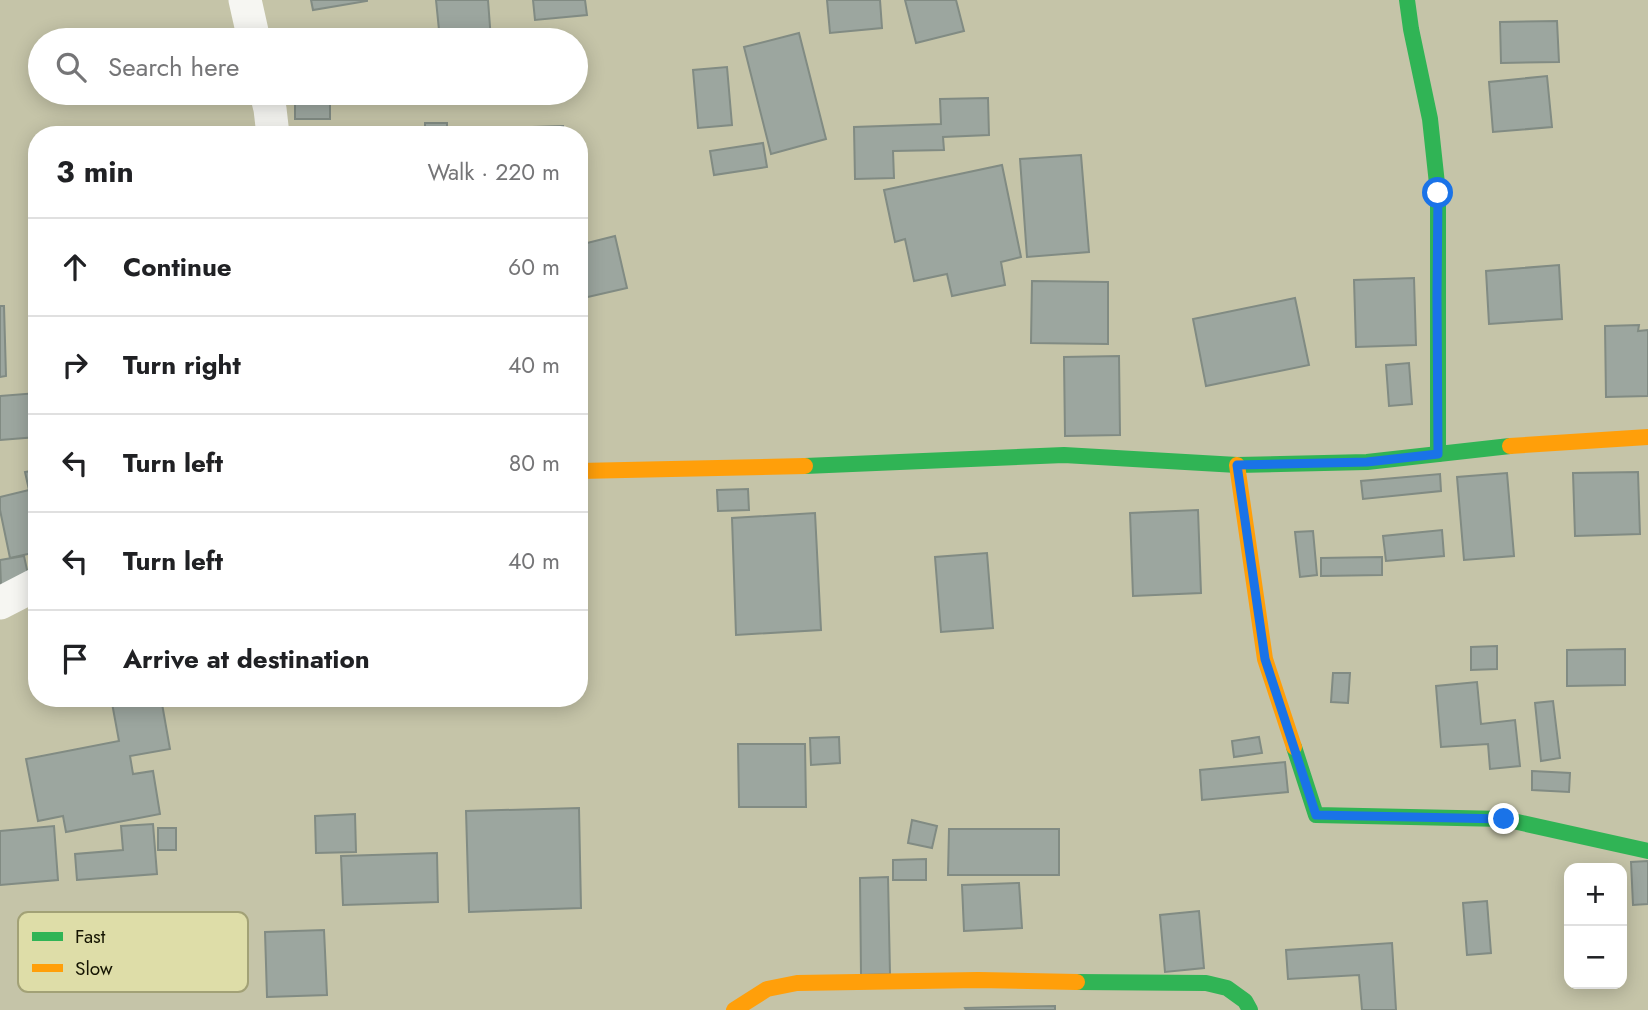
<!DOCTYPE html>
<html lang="en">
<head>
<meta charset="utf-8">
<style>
  :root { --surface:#fff; --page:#f6f6f6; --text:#202124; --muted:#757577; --line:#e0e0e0 }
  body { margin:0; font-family:Jost,sans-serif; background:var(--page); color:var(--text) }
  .controls { position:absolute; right:21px; bottom:21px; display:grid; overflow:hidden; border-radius:14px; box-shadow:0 4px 18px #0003 }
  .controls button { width:63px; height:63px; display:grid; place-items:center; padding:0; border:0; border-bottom:2px solid var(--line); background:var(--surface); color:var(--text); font:35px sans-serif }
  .stop { position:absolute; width:21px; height:21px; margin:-16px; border:5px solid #1a73e8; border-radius:50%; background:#fff }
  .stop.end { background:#1a73e8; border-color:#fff; box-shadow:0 2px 7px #0008 }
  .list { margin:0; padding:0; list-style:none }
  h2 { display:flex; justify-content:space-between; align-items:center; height:91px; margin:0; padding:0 28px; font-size:30px }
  h2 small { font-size:23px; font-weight:400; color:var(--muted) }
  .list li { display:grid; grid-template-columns:46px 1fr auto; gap:21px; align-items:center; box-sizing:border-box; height:98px; padding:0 28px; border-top:2px solid var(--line) }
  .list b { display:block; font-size:26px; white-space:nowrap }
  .list em { font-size:23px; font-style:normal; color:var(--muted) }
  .icon { flex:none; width:38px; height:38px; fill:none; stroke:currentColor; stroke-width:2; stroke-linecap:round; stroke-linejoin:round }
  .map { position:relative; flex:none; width:1648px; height:1010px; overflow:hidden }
  .search { position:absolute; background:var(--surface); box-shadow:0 4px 18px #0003; left:28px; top:28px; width:560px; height:77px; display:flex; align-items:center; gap:18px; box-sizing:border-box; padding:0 24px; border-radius:38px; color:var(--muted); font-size:26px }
  .panel { position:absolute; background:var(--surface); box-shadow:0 4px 18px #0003; left:28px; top:126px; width:560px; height:581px; border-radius:28px }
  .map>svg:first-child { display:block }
  .building { fill:#9ca69f; stroke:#818b83; stroke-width:2 }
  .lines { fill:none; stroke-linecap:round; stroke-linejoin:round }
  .street { stroke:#f6f6f2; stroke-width:33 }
  .fast { stroke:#30b455; stroke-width:16 }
  .slow { stroke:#ff9f0a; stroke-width:16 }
  .route { stroke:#1a73e8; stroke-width:9 }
  .key { fill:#dedda8; stroke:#a2a176; stroke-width:2 }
  .key-label { font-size:19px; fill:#151402 }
</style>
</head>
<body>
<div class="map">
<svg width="1648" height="1010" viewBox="0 0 1648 1010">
  <rect width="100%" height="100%" fill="#c5c4a8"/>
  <g class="building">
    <path d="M311 0H367V1L313 10Z"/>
    <path d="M436 0H488L491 40H440Z"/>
    <path d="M533 0H585L587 15 535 20Z"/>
    <path d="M827 0H880L882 28 830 33Z"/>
    <path d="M905 0H956L964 31 916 43Z"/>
    <path d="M1557 21 1559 62 1501 63 1500 22Z"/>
    <path d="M799 33 826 139 771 154 744 47Z"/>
    <path d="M429 35V40H386V36Z"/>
    <path d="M727 67 732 125 698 128 693 70Z"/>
    <path d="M1547 76 1552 127 1493 132 1489 82Z"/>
    <rect x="295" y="93" width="35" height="26"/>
    <path d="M988 98 989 135 943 137 944 150 893 151 894 178 855 179 854 127 941 124 940 99Z"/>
    <rect x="425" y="123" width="22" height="12"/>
    <path d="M563 126V135H474V129Z"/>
    <path d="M763 143 767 167 714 175 710 151Z"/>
    <path d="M1081 155 1089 252 1027 257 1020 159Z"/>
    <path d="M1002 165 1021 257 1001 262 1005 285 952 296 947 274 914 281 905 239 895 242 884 190Z"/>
    <path d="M615 236 627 288 579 299V245Z"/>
    <path d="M1559 265 1562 319 1489 324 1486 271Z"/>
    <path d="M1414 278 1416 345 1356 347 1354 280Z"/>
    <path d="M1032 281 1108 282V344L1031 343Z"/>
    <path d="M1295 298 1309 365 1206 386 1193 319Z"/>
    <path d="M0 306H4L6 376 0 377Z"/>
    <path d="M1639 325 1638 331 1648 330V396L1606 397 1605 326Z"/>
    <path d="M1119 356 1120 435 1065 436 1064 357Z"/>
    <path d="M1409 363 1412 404 1389 406 1386 365Z"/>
    <path d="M37 393V437L0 440V396Z"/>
    <path d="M37 470V552L10 558 0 510V497L29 490 25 472Z"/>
    <path d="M1638 472 1640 534 1575 536 1573 473Z"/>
    <path d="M1507 473 1514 556 1464 560 1457 477Z"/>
    <path d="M1440 474 1441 491 1363 499 1361 481Z"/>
    <path d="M748 489 749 510 718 511 717 490Z"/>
    <path d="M1198 510 1201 593 1133 596 1130 513Z"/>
    <path d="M815 513 821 630 736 635 732 518Z"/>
    <path d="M1442 530 1444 556 1386 561 1383 536Z"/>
    <path d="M1313 531 1317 575 1300 577 1295 532Z"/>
    <path d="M987 553 993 628 941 632 935 557Z"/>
    <path d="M24 556 29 579 1 585 0 560Z"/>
    <path d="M1382 557V575L1321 576V558Z"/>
    <path d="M1497 646V669L1471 670V647Z"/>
    <path d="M1625 649V685L1567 686V650Z"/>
    <path d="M1333 673H1350L1348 703 1331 702Z"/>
    <path d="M1477 682 1481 724 1515 720 1520 766 1490 769 1488 744 1441 747 1436 686Z"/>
    <path d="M140 698H161L170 749 130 756 133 774 153 771 160 814 66 832 63 816 38 821 26 759 119 741 112 703Z"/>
    <path d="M1553 701 1560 758 1541 761 1535 703Z"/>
    <path d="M839 737 840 763 811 765 810 738Z"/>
    <path d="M1259 737 1262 753 1234 757 1232 741Z"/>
    <path d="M738 744H805L806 807H739Z"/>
    <path d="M1285 762 1288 792 1202 800 1200 770Z"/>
    <path d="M1532 771 1570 773 1569 792 1532 790Z"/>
    <path d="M579 808 581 908 469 912 466 811Z"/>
    <path d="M355 814 356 852 316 853 315 816Z"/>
    <path d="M912 820 937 826 932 848 908 843Z"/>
    <path d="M153 824 157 874 77 880 75 854 123 850 121 826Z"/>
    <path d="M54 826 58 880 0 885V831Z"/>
    <rect x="158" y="828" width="18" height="22"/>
    <path d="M949 829H1059V875H948Z"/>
    <path d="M437 853 438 902 343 905 341 856Z"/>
    <path d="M926 859V880H893V860Z"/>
    <path d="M1648 861V904L1633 905 1631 862Z"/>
    <path d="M888 877 890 974 861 975 860 878Z"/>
    <path d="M1019 883 1022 928 964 931 962 885Z"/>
    <path d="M1487 901 1491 953 1467 955 1463 903Z"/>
    <path d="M1199 911 1204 968 1165 972 1160 915Z"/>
    <path d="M324 930 327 995 267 997 265 932Z"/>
    <path d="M1392 943 1396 1010H1362L1359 975 1288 979 1286 950Z"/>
    <path d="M1055 1006V1010H966L965 1008Z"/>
  </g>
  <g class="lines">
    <g class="street">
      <path d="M245 0 254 40"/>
      <path d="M266 93 270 109 273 135"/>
      <path d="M0 603 37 584"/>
    </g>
    <g class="fast">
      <path d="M1407 0 1411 29 1430 119 1438 193V454"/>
      <path d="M805 466 1064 455 1237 465 1367 462 1510 446"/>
      <path d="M1294 747 1316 815 1504 819 1648 851"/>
      <path d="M1077 982 1206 983 1227 988 1245 1001 1250 1010"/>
    </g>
    <g class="slow">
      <path d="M1510 446 1648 437"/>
      <path d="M1237 465 1265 659 1294 747"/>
      <path d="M579 471 805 466"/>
      <path d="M734 1010 767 989 797 983 978 980 1077 982"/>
    </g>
  </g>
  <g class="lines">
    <path class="route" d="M1438 193 1437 296 1438 454 1367 462 1237 465 1265 659 1316 815 1504 819"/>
  </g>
  <rect x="18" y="912" width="230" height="80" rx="10" class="key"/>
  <rect x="32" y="932" width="31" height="9" fill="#30b455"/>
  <rect x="32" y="964" width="31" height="8" fill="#ff9f0a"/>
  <g class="key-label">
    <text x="75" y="943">Fast</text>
    <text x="75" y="975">Slow</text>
  </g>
</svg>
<div class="controls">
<button>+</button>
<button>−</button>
</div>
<div class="stop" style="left:1438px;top:193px"></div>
<div class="stop end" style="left:1504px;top:819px"></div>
<div class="search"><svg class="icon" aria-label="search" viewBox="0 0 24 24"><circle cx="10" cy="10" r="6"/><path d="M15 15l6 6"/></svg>Search here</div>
<section class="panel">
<h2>3 min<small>Walk · 220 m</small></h2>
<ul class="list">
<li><svg class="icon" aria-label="ahead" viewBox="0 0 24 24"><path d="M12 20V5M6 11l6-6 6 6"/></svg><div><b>Continue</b></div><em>60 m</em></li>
<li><svg class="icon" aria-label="right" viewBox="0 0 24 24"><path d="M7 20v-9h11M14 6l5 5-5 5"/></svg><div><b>Turn right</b></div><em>40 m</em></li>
<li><svg class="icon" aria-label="left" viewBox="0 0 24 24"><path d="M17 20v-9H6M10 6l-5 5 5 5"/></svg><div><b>Turn left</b></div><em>80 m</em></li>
<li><svg class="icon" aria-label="left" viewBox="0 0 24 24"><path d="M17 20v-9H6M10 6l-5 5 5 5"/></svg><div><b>Turn left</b></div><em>40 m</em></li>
<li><svg class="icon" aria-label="arrive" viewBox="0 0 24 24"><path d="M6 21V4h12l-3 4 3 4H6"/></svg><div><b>Arrive at destination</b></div></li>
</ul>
</section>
</div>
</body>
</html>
